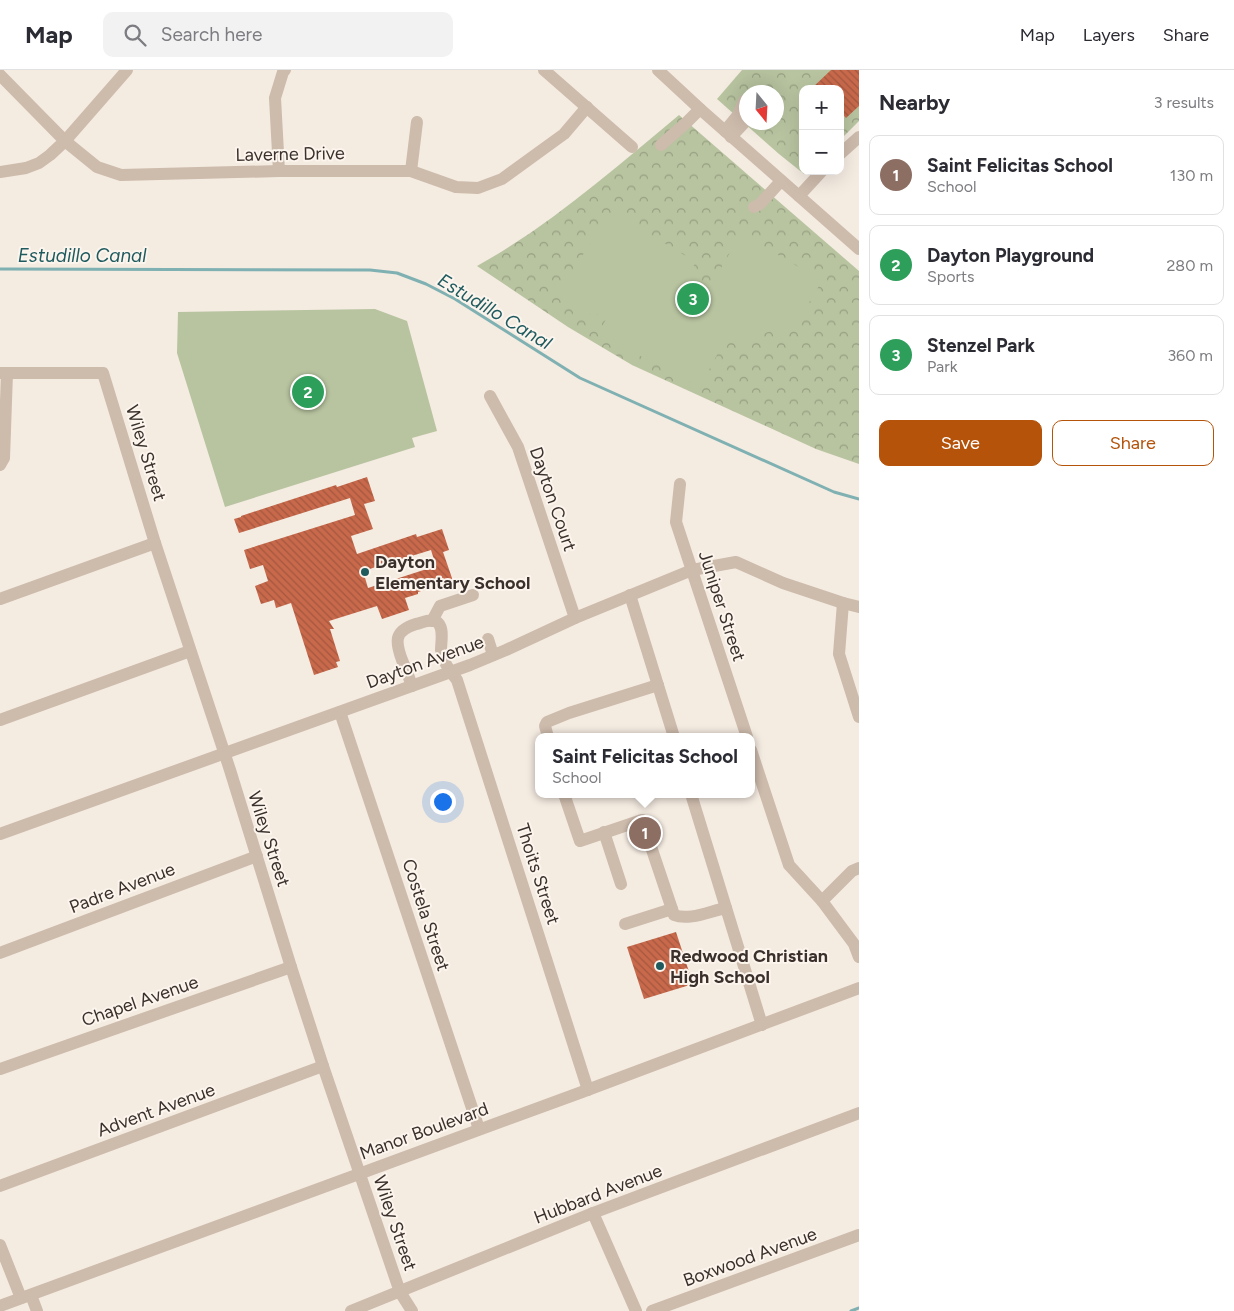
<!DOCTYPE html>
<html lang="en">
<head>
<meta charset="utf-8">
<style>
  :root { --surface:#fff; --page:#f2f2f3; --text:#2b2b33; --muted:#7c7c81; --line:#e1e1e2; --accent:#b45309 }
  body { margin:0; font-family:Figtree,sans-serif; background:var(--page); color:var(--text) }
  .controls { position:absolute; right:15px; top:15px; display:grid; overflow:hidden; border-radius:10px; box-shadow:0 5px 20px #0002 }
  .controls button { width:45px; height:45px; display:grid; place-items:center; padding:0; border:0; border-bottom:1px solid var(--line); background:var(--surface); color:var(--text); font:25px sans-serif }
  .compass { position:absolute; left:739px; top:15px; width:45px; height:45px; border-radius:50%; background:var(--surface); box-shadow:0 5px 20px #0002; rotate:162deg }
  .you { position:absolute; left:442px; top:731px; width:18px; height:18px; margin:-12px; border:4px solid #fff; border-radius:50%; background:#1a73e8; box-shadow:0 0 0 8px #1a73e833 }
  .badge { display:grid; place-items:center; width:32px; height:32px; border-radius:50%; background:var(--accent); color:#fff; font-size:16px; font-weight:700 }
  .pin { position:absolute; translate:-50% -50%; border:2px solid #fff; box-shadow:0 1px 5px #0006 }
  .popup { position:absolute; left:535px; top:663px; width:220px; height:65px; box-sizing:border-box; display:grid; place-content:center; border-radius:10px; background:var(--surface); filter:drop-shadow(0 1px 4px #0005); font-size:16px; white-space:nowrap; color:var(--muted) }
  .popup b { font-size:19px; color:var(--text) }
  .popup::after { content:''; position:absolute; left:50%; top:100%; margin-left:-10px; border:10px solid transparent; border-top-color:var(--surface) }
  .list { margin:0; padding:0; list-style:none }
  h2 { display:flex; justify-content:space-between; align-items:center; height:65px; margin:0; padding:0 20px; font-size:21px }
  h2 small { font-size:16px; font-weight:400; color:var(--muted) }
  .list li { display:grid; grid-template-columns:32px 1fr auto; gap:15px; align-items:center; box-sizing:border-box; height:80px; margin:0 10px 10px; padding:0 10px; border:1px solid var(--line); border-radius:10px }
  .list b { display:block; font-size:19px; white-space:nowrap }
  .list p { margin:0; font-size:16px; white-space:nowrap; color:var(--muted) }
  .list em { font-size:16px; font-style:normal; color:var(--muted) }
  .actions { display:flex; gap:10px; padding:15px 20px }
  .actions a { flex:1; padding:11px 0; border:1px solid var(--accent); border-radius:10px; text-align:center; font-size:18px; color:var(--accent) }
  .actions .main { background:var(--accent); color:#fff }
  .icon { flex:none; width:28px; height:28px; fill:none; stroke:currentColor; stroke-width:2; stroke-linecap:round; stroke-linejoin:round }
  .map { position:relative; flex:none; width:859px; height:1241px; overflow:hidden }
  header { display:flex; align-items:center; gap:30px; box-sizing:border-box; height:70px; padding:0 25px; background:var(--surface); border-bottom:1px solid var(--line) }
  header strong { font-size:24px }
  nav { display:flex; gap:28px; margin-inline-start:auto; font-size:18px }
  .search { width:350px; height:45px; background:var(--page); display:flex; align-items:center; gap:12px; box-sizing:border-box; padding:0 18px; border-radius:10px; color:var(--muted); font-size:19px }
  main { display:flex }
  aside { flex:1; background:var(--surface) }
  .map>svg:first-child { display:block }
  .forest { fill:url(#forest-crowns); fill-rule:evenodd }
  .pitch { fill:#b8c4a0 }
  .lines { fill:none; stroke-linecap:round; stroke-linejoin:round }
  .stream { stroke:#7fb0b2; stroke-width:3 }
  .building { fill:url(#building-back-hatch); fill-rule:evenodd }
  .minor { stroke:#cdbbac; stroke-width:12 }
  .poi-dot { fill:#1f5a5e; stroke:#fbf5ee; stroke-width:2 }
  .labels { text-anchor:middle; stroke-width:4; stroke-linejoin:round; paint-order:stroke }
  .street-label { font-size:18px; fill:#3b302b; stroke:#fbf5ee }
  .poi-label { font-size:18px; font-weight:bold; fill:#3b302b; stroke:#fbf5ee; text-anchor:start }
  .water-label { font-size:19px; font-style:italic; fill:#1f5a5e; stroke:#fbf5ee }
</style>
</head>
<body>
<header>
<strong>Map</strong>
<div class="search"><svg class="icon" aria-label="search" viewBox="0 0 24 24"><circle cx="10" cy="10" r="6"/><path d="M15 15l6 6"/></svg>Search here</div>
<nav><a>Map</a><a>Layers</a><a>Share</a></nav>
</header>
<main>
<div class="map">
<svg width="859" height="1241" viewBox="0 0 859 1241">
  <defs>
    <pattern id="forest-crowns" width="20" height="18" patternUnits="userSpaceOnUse" patternTransform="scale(1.25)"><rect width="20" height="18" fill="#b8c4a0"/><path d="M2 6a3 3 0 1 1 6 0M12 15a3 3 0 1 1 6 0" fill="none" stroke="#97a083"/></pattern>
    <pattern id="building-back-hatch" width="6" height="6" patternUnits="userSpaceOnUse" patternTransform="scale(1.25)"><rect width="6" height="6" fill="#c8694b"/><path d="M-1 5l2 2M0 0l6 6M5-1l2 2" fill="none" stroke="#a4573f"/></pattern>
  </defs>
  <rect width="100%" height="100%" fill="#f4ebe1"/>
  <g class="forest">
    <path d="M742 0H859V51L840 70V19H803V101H807L804 104 779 84 717 29ZM746 22H776V52H746Z"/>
    <path d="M679 45 859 201V394L816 379 632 295 568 257 477 196C551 155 615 98 679 45Z"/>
  </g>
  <g class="pitch">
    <path d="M615 144 696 192 675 228 668 229 695 244 741 163 822 211 795 256 738 269 728 264 700 317 598 264 610 242 591 245 558 225 607 146Z"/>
    <path d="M375 239 407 251 437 361 412 368 415 377 225 437 177 283 178 242Z"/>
  </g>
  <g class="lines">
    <g class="stream">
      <path d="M0 199 370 200 397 203 426 214 455 229 580 308 834 422 859 429"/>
      <path d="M851 1241 859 1238"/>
    </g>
  </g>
  <g class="building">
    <path d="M831 0H859V36L846 48 840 41V19H811Z"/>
    <path d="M367 407 375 431 364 434 373 459 351 466 357 484 416 464 417 467 442 459 449 480 443 482 453 511 418 522V524L405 528 409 540 382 549 377 536 329 551 334 559H330L340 591 336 592 338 597 314 605 291 533 276 538 274 530 261 534 255 516 268 511 263 495 250 499 244 480 355 445 350 428 239 463 234 449 241 447V446L336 415 337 417ZM431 480 436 496 368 518 363 501Z"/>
    <path d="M676 862 693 914 644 929 627 877Z"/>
  </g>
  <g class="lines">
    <g class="minor">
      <path d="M544 0 632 77"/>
      <path d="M658 0 700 39 859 179"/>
      <path d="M0 5 65 71 97 97 121 105 279 101H411L456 117 478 118 502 109 564 64 587 37"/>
      <path d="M725 61 738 45 744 31"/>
      <path d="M731 67 746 51"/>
      <path d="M661 75 686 53 700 39"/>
      <path d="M840 84 859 67"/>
      <path d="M279 101 275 28 283 2 285 0"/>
      <path d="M411 101 417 52"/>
      <path d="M0 102 26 98 39 93 50 85 65 71 127 0"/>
      <path d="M799 126 822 101"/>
      <path d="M754 137 760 134 781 111"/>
      <path d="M0 303H103L155 473 230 700 291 897 323 996 400 1222 412 1241"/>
      <path d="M490 326 518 377 575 548"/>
      <path d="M0 395 4 388 7 303"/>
      <path d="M680 414 676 452 747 667"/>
      <path d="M630 525 674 667"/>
      <path d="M0 529 155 473"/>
      <path d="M843 533 839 584 859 647"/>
      <path d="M432 551 440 536 473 525"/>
      <path d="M488 569 493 585"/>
      <path d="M412 616C409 607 406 599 402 590 395 571 394 561 416 554 421 553 429 549 435 551 445 555 441 571 441 580 443 591 450 602 457 610L588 1020"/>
      <path d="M340 642 479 1059"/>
      <path d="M0 650 190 581"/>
      <path d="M548 667 545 656 547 652 569 643 658 615"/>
      <path d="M751 680 789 795 822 831 854 874 859 887"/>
      <path d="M564 724 580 771 642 750 674 845C689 851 710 841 726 838"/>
      <path d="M691 724 762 955"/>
      <path d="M604 762 621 814"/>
      <path d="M0 764 470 595 506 580 575 548 692 500 736 492 783 513 843 533 859 537"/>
      <path d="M822 831 852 801 859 798"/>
      <path d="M625 854 672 839"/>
      <path d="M0 883 257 786"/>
      <path d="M0 999 291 897"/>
      <path d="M0 1116 323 996"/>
      <path d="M593 1143 636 1241"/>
      <path d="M0 1175 21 1228"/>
      <path d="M31 1225 37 1241"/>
      <path d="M0 1236 582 1022 859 918"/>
      <path d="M351 1241 593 1143 859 1043"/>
      <path d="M652 1241 859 1165"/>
    </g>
  </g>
  <g class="poi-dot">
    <circle cx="365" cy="502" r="5"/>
    <circle cx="660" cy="896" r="5"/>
  </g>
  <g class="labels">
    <g class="street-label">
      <text transform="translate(290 84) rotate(-1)" y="6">Laverne Drive</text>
      <text transform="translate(146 383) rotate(73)" y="6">Wiley Street</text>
      <text transform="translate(553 429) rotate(71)" y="6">Dayton Court</text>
      <text transform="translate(722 536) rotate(72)" y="6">Juniper Street</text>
      <text transform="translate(425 592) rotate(-20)" y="6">Dayton Avenue</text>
      <text transform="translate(269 769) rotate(72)" y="6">Wiley Street</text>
      <text transform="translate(538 804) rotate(72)" y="6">Thoits Street</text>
      <text transform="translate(122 818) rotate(-21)" y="6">Padre Avenue</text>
      <text transform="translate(426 845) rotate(72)" y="6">Costela Street</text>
      <text transform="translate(140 931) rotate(-19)" y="6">Chapel Avenue</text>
      <text transform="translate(156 1040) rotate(-20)" y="6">Advent Avenue</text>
      <text transform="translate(424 1061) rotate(-20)" y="6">Manor Boulevard</text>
      <text transform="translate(598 1124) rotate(-21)" y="6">Hubbard Avenue</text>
      <text transform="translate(395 1153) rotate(71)" y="6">Wiley Street</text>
      <text transform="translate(750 1187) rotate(-20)" y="6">Boxwood Avenue</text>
    </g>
    <g class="poi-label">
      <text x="375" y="498">Dayton<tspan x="375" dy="21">Elementary School</tspan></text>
      <text x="670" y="892">Redwood Christian<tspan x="670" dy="21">High School</tspan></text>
    </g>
    <g class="water-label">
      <text x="82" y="192">Estudillo Canal</text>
      <text transform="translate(495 241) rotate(31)" y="7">Estudillo Canal</text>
    </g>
  </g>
</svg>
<div class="controls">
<button>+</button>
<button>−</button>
</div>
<svg class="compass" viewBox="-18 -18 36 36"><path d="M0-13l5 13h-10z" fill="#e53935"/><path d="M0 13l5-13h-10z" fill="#7c7c81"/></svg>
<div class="you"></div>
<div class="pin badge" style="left:645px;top:763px;background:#8d6e63">1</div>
<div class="popup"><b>Saint Felicitas School</b>School</div>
<div class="pin badge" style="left:308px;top:322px;background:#2e9e5b">2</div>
<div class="pin badge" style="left:693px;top:229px;background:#2e9e5b">3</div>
</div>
<aside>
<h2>Nearby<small>3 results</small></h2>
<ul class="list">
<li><span class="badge" style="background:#8d6e63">1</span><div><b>Saint Felicitas School</b><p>School</p></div><em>130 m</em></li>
<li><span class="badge" style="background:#2e9e5b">2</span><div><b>Dayton Playground</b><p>Sports</p></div><em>280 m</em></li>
<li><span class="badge" style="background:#2e9e5b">3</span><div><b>Stenzel Park</b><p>Park</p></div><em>360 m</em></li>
</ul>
<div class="actions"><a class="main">Save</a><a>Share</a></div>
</aside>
</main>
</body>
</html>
